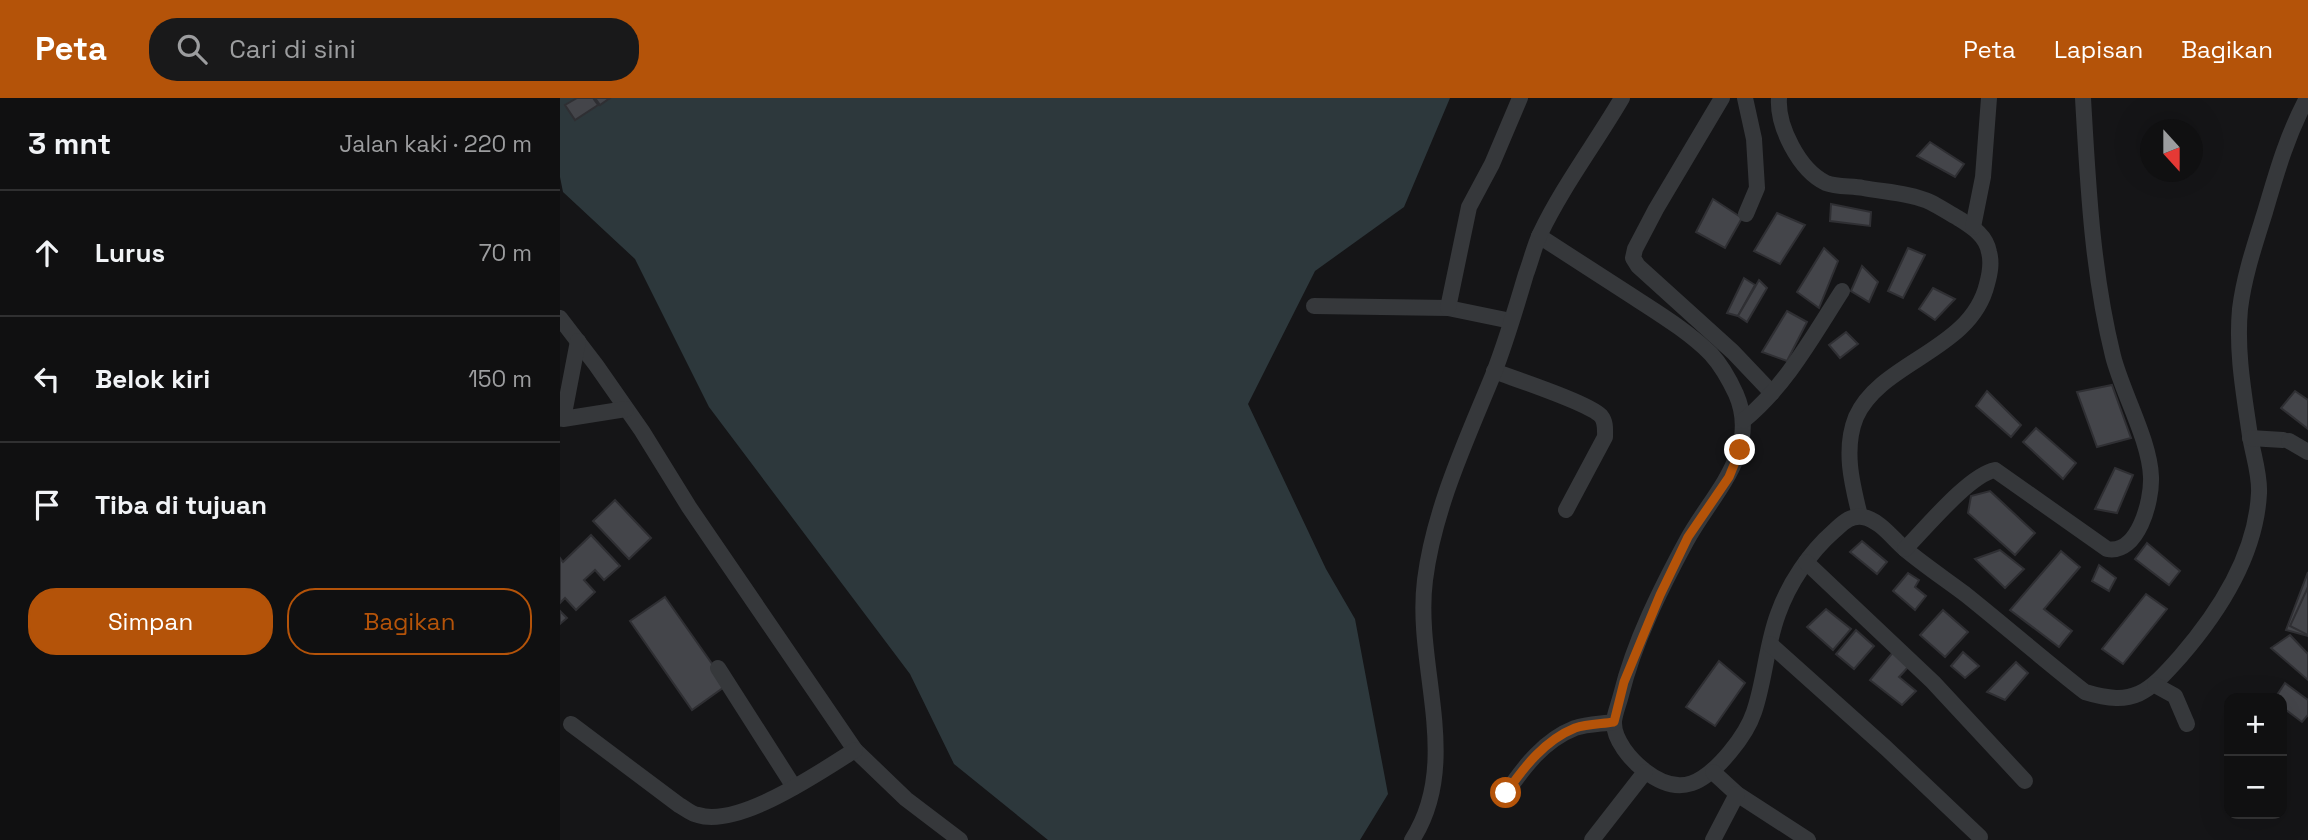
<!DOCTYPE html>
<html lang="id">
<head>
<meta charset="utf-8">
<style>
  :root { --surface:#101011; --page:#19191a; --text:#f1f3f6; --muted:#9c9d9f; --line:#303031; --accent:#b45309 }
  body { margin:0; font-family:"Space Grotesk",sans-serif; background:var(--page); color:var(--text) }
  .controls { position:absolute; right:21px; bottom:21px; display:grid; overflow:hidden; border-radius:14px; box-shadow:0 7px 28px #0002 }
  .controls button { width:63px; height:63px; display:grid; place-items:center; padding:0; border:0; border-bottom:2px solid var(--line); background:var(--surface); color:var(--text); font:35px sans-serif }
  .compass { position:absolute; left:1580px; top:21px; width:63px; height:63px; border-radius:50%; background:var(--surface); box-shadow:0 7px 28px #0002; rotate:159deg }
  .stop { position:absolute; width:21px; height:21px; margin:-16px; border:5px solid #b45309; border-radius:50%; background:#fff }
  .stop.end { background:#b45309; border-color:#fff; box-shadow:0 2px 7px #0008 }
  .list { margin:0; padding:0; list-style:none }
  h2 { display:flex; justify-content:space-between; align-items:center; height:91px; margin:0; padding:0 28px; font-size:30px }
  h2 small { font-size:23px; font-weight:400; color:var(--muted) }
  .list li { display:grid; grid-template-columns:46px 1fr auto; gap:21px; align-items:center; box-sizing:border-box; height:126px; padding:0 28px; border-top:2px solid var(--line) }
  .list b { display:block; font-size:26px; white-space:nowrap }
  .list em { font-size:23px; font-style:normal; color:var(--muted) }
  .actions { display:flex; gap:14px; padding:21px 28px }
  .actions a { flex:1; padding:16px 0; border:2px solid var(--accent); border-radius:28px; text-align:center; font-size:24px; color:var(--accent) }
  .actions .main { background:var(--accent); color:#fff }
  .icon { flex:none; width:38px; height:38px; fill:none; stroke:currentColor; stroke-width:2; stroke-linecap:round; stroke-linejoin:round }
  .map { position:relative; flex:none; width:1748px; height:742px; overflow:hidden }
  header { display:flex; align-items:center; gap:42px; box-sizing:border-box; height:98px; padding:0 35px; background:var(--accent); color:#fff }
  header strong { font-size:33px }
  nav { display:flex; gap:38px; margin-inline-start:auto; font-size:24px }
  .search { width:490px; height:63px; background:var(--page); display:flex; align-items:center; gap:18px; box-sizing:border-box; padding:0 24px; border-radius:28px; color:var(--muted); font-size:26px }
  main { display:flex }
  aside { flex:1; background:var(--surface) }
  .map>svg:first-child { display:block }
  .water { fill:#2d383c }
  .building { fill:#44454a; stroke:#2f2f33; stroke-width:2 }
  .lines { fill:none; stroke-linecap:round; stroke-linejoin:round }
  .minor { stroke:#36383b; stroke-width:16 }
  .route { stroke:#b45309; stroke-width:9 }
</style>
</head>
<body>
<header>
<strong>Peta</strong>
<div class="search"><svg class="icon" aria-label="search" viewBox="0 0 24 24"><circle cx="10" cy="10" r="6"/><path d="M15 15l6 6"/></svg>Cari di sini</div>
<nav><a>Peta</a><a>Lapisan</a><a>Bagikan</a></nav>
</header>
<main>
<aside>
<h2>3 mnt<small>Jalan kaki · 220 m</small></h2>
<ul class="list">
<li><svg class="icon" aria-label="ahead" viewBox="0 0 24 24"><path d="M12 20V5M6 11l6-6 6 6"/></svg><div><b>Lurus</b></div><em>70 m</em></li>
<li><svg class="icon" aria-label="left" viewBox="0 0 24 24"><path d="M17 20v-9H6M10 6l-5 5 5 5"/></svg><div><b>Belok kiri</b></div><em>150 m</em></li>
<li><svg class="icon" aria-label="arrive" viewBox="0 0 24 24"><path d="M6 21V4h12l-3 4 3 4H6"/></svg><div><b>Tiba di tujuan</b></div></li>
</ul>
<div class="actions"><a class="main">Simpan</a><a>Bagikan</a></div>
</aside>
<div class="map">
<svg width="1748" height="742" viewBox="0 0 1748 742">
  <rect width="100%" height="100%" fill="#151517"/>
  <path class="water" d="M0 0H890L844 109 755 173 688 306 766 471 795 521 828 696 800 742H488L394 666 350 576 149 309 75 161 3 94 0 79Z"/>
  <g class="building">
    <path d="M17 0H33L38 7 15 22 5 7Z"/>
    <path d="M35 0H50L40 7Z"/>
    <path d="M1370 44 1404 66 1395 79 1357 58Z"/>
    <path d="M1153 101 1182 120 1165 150 1136 134Z"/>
    <path d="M1271 106 1311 114 1310 128 1270 123Z"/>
    <path d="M1217 115 1245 127 1220 166 1194 153Z"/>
    <path d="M1264 150 1278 163 1259 210 1237 194Z"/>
    <path d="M1348 150 1365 157 1343 200 1328 193Z"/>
    <path d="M1302 168 1318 184 1309 204 1291 193Z"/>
    <path d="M1184 180 1195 187 1178 218 1167 215Z"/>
    <path d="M1199 182 1207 190 1187 224 1178 218Z"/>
    <path d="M1373 190 1395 201 1375 222 1359 211Z"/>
    <path d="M1227 213 1247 224 1227 263 1202 254Z"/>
    <path d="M1286 234 1298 246 1280 260 1269 247Z"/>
    <path d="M1552 287 1571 340 1537 349 1517 294Z"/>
    <path d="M1427 293 1461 327 1451 339 1416 308Z"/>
    <path d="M1735 293 1748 302V331L1721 310Z"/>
    <path d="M1476 330 1516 365 1503 381 1463 344Z"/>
    <path d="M1555 370 1573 377 1557 415 1535 411Z"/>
    <path d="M1430 393 1475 435 1455 457 1408 415 1411 398Z"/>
    <path d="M55 402 91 440 69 461 33 423Z"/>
    <path d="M31 437 60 468 44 482 35 472 24 482 35 494 16 512 5 500 0 505V460L3 464Z"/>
    <path d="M1302 443 1327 464 1317 476 1290 454Z"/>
    <path d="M1587 445 1620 473 1609 487 1575 461Z"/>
    <path d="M1440 452 1464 471 1445 490 1415 461Z"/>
    <path d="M1501 453 1520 469 1484 511 1512 533 1499 549 1450 512Z"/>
    <path d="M1539 467 1556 480 1549 493 1532 483Z"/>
    <path d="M1748 474V538L1726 532Z"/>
    <path d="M1348 475 1359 482 1355 489 1366 498 1355 512 1333 493Z"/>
    <path d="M1748 489V537L1730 528Z"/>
    <path d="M1586 496 1607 511 1563 566 1542 551Z"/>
    <path d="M105 499 167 587 132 612 70 523Z"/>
    <path d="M1266 511 1291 531 1273 552 1247 529Z"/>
    <path d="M1383 512 1408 534 1385 559 1360 537Z"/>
    <path d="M0 513 7 520 0 526Z"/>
    <path d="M1296 532 1314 548 1294 571 1276 556Z"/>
    <path d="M1730 537 1748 556V582L1711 550Z"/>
    <path d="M1334 553 1351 566 1339 579 1356 593 1342 607 1310 582Z"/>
    <path d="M1403 554 1419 568 1405 580 1391 568Z"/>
    <path d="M1159 563 1185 585 1155 628 1126 609Z"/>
    <path d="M1456 564 1468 575 1445 602 1427 594Z"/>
    <path d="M1725 585 1748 602V617L1742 624 1722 609V600H1715Z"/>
  </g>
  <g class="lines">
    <g class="minor">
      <path d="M1162 0 1096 111 1075 151 1073 160 1078 168 1173 254 1212 295"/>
      <path d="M1185 0 1194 41 1197 90 1186 116"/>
      <path d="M1219 0C1217 28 1239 72 1266 85 1276 89 1292 88 1303 90 1324 94 1351 95 1370 104 1380 109 1389 115 1398 120 1412 129 1426 137 1429 154 1432 165 1430 175 1427 186 1411 253 1321 263 1296 319 1283 351 1292 386 1300 418"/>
      <path d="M1413 129 1423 79 1429 0"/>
      <path d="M979 138C1011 159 1043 179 1075 200 1101 217 1129 234 1151 256 1161 267 1170 283 1176 296 1201 353 1152 396 1127 442 1101 490 1074 544 1061 597 1059 605 1055 615 1054 623 1053 642 1071 662 1085 673 1121 701 1145 684 1170 654 1180 642 1189 629 1194 614 1205 582 1206 548 1218 516 1229 485 1250 454 1274 433 1283 425 1290 417 1303 419 1320 422 1333 441 1345 451 1364 467 1385 481 1405 496 1445 528 1484 562 1525 594 1574 609 1588 595 1620 559 1659 514 1696 457 1699 395 1700 376 1693 357 1690 338 1684 296 1676 254 1680 211 1684 178 1695 146 1705 114 1717 73 1727 38 1747 0"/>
      <path d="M754 208 888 210 951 223"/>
      <path d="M888 210 909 109 932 66 960 0"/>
      <path d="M0 220 36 267 82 333 129 409 295 652 346 701 400 742"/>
      <path d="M18 243 3 321 66 311"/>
      <path d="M934 273C955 281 1029 305 1041 318 1046 324 1045 332 1045 339L1006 412"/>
      <path d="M1184 322C1225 289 1253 238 1282 193"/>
      <path d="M1690 340 1723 342"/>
      <path d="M1729 343 1748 354"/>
      <path d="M1345 451C1365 431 1409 377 1435 372L1547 451C1578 457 1592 403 1591 379 1590 343 1562 294 1553 258 1532 173 1528 87 1523 0"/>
      <path d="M1246 464 1373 584 1465 683"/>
      <path d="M1210 546 1326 650 1420 739"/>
      <path d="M158 570 234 689"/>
      <path d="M1595 587 1615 598 1627 626"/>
      <path d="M11 626 119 707C125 710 131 716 138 717 179 730 260 674 295 652"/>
      <path d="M1153 674 1177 696 1248 742"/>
      <path d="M946 695C964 669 984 642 1015 630 1027 626 1041 626 1054 624"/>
      <path d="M852 742C903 663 854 568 865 482 874 411 906 343 933 277 946 244 956 210 966 176 971 163 974 149 980 136 1003 88 1035 46 1062 0"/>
      <path d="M1032 742 1085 674"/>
      <path d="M1153 742 1177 696"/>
    </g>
  </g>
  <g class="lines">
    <path class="route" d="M946 695C964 669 985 642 1015 630 1027 626 1041 626 1054 624L1064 584 1100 497 1128 439 1169 379 1180 352"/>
  </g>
</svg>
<div class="controls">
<button>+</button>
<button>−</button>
</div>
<svg class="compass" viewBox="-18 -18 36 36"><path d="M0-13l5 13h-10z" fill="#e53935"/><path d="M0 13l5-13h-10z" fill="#9c9d9f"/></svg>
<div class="stop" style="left:946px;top:695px"></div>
<div class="stop end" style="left:1180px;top:352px"></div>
</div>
</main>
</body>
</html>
